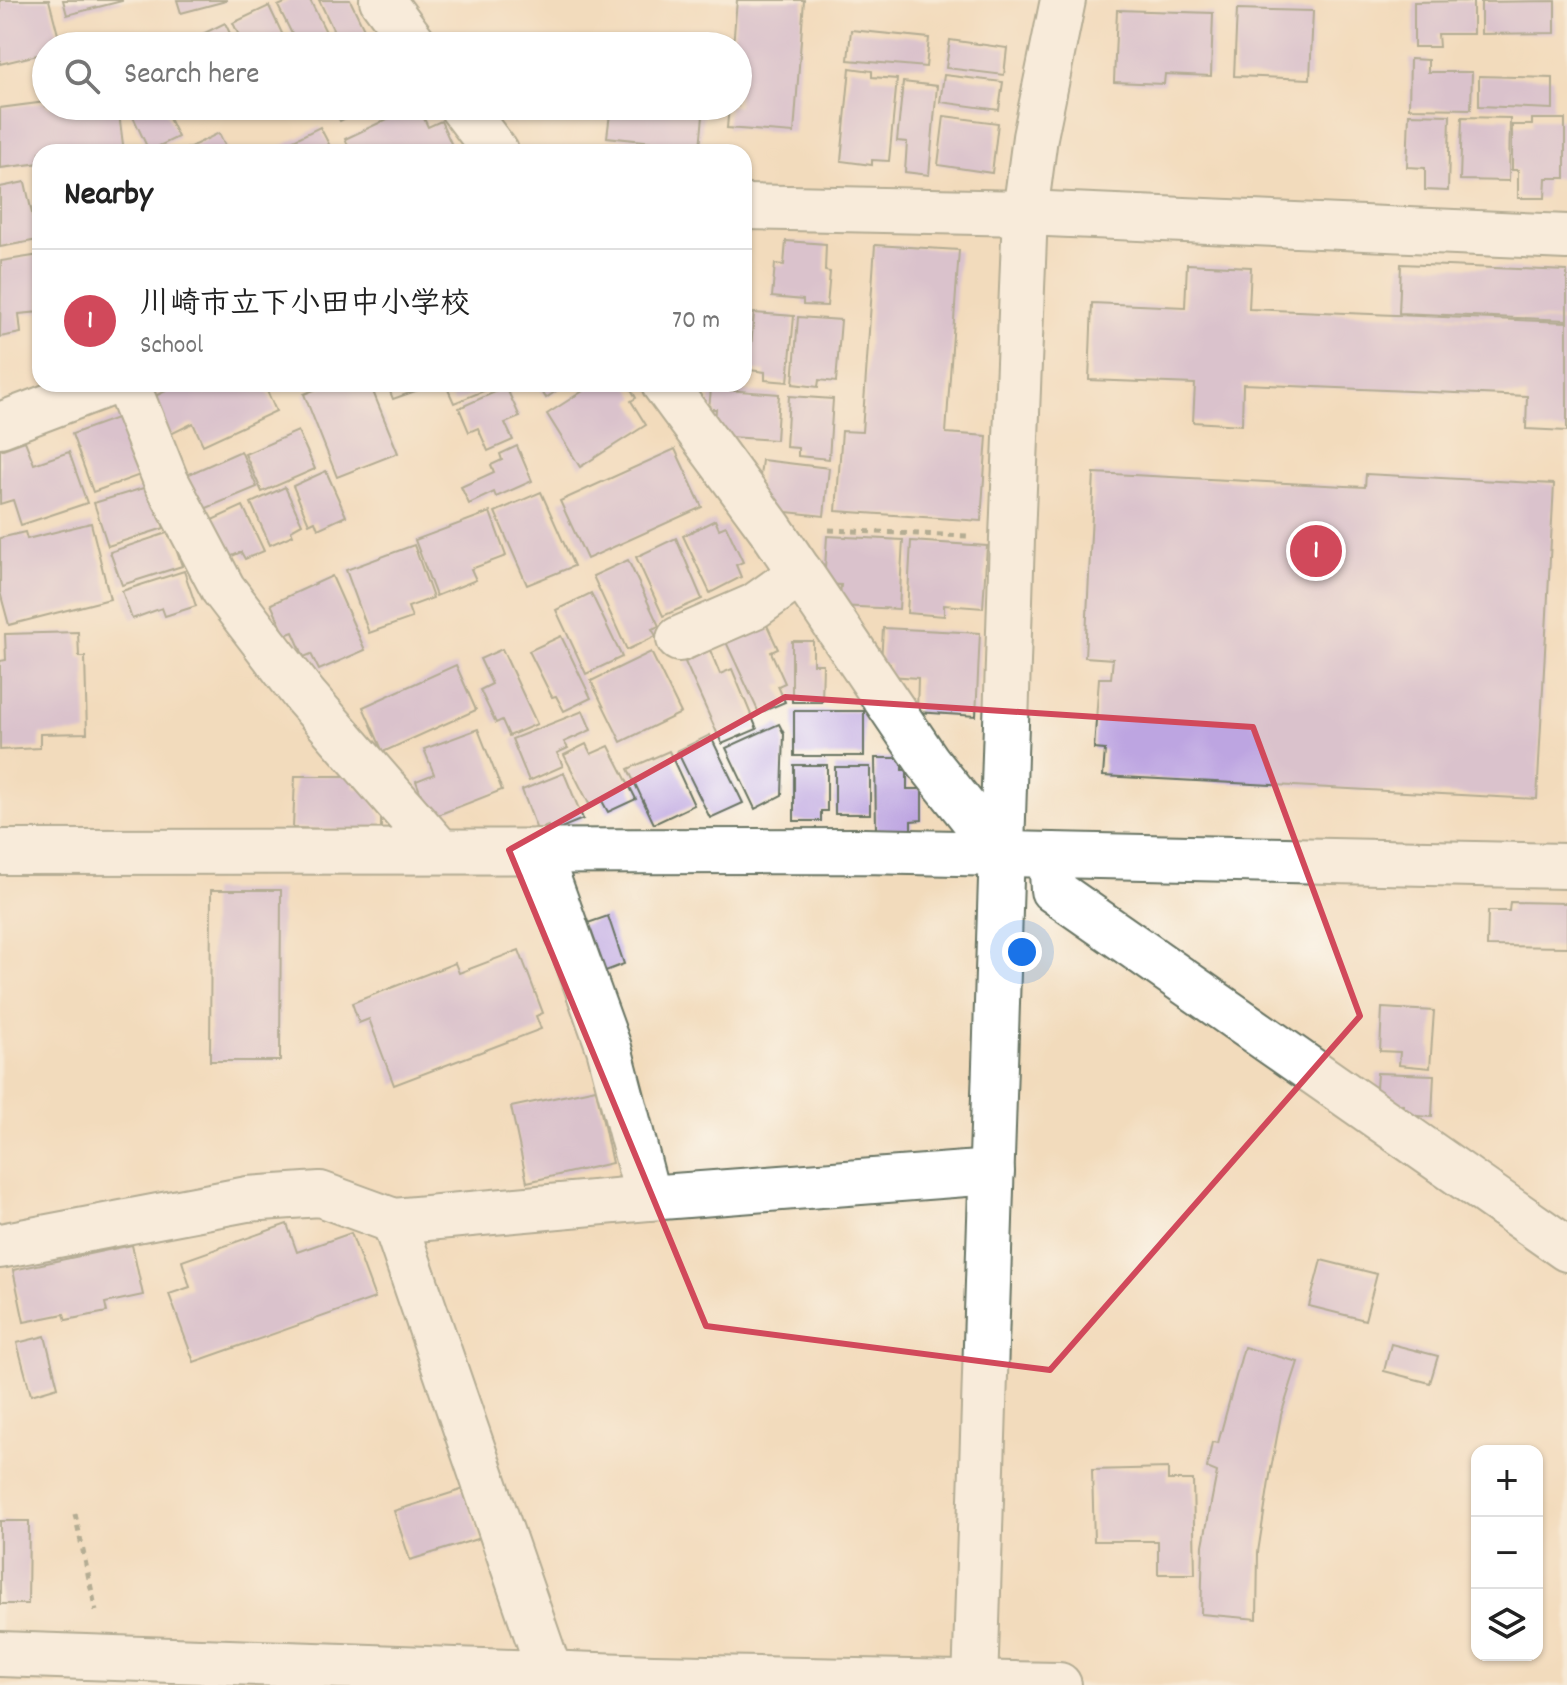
<!DOCTYPE html>
<html lang="en">
<head>
<meta charset="utf-8">
<style>
  :root { --surface:#fff; --page:#f2f2f2; --text:#222; --muted:#767676; --line:#e0e0e0; --accent:#d1495b }
  body { margin:0; font-family:Dekko,"Klee One",sans-serif; background:var(--page); color:var(--text) }
  .controls { position:absolute; right:24px; bottom:24px; display:grid; overflow:hidden; border-radius:16px; box-shadow:0 2px 6px #0004 }
  .controls button { width:72px; height:72px; display:grid; place-items:center; padding:0; border:0; border-bottom:2px solid var(--line); background:var(--surface); color:var(--text); font:40px sans-serif }
  .you { position:absolute; left:1022px; top:952px; width:28px; height:28px; margin:-20px; border:6px solid #fff; border-radius:50%; background:#1a73e8; box-shadow:0 0 0 12px #1a73e833 }
  .badge { display:grid; place-items:center; width:52px; height:52px; border-radius:50%; background:var(--accent); color:#fff; font-size:26px; font-weight:700 }
  .pin { position:absolute; translate:-50% -50%; border:4px solid #fff; box-shadow:0 2px 8px #0006 }
  .list { margin:0; padding:0; list-style:none }
  h2 { display:flex; justify-content:space-between; align-items:center; height:104px; margin:0; padding:0 32px; font-size:34px }
  h2 small { font-size:26px; font-weight:400; color:var(--muted) }
  .list li { display:grid; grid-template-columns:52px 1fr auto; gap:24px; align-items:center; box-sizing:border-box; height:144px; padding:0 32px; border-top:2px solid var(--line) }
  .list b { display:block; font-size:30px; white-space:nowrap }
  .list p { margin:0; font-size:26px; white-space:nowrap; color:var(--muted) }
  .list em { font-size:26px; font-style:normal; color:var(--muted) }
  .icon { flex:none; width:44px; height:44px; fill:none; stroke:currentColor; stroke-width:2; stroke-linecap:round; stroke-linejoin:round }
  .map { position:relative; flex:none; width:1567px; height:1685px; overflow:hidden }
  .search { position:absolute; background:var(--surface); box-shadow:0 2px 6px #0004; left:32px; top:32px; width:720px; height:88px; display:flex; align-items:center; gap:20px; box-sizing:border-box; padding:0 28px; border-radius:44px; color:var(--muted); font-size:30px }
  .panel { position:absolute; background:var(--surface); box-shadow:0 2px 6px #0004; left:32px; top:144px; width:720px; height:248px; border-radius:24px }
  .map>svg:first-child { display:block }
  .building { fill:#bda5e1 }
  .lines { fill:none; stroke-linecap:round; stroke-linejoin:round }
  .minor-casing { stroke:#697464; stroke-width:48 }
  .path { stroke:#697464; stroke-width:5; stroke-dasharray:6 6; stroke-linecap:butt }
  .minor { stroke:#fff; stroke-width:44 }
  .marked { fill:none; stroke:#d1495b; stroke-width:6; stroke-linejoin:round }
</style>
</head>
<body>
<div class="map">
<svg width="1567" height="1685" viewBox="0 0 1567 1685">
  <rect width="100%" height="100%" fill="#fdfcf7"/>
  <filter id="ink" filterUnits="userSpaceOnUse"><feTurbulence type="fractalNoise" baseFrequency=".0125" numOctaves="2"/><feDisplacementMap in="SourceGraphic" scale="16" xChannelSelector="R" yChannelSelector="G"/><feConvolveMatrix kernelMatrix="1 2 1 2 8 2 1 2 1" color-interpolation-filters="sRGB"/></filter>
  <filter id="wash" filterUnits="userSpaceOnUse"><feTurbulence type="fractalNoise" baseFrequency=".006" numOctaves="4" result="noise"/><feDisplacementMap in="SourceGraphic" scale="32" xChannelSelector="R" yChannelSelector="G"/><feGaussianBlur stdDeviation="1.8" result="paint"/><feColorMatrix in="noise" values="0 0 0 0 0 0 0 0 0 0 0 0 0 0 0 0 0 1.4 0 .05"/><feComposite in="paint" operator="in"/></filter>
  <g filter="url(#wash)">
    <rect width="100%" height="100%" fill="#f2dbbc"/>
    <g id="blocks">
      <g class="building">
        <path d="M0 0H49L61 46H46V53L0 64Z"/>
        <path d="M63 0H122V1L67 15Z"/>
        <path d="M177 0H226V1L181 13Z"/>
        <path d="M291 0H310L333 46H298L278 6Z"/>
        <path d="M319 0H350L369 39 354 46H341Z"/>
        <path d="M737 0H804L794 133 727 128 729 106H738V46H733Z"/>
        <path d="M1473 1V34H1438L1439 47H1414V2Z"/>
        <path d="M1555 1V33L1481 34V2Z"/>
        <path d="M269 6 288 46H244L233 23Z"/>
        <path d="M1237 9 1313 11 1310 79 1234 76Z"/>
        <path d="M1117 10 1213 13 1211 76 1165 74 1164 84 1114 82Z"/>
        <path d="M225 23 236 46H185L184 43Z"/>
        <path d="M851 30 929 38 926 67 848 60Z"/>
        <path d="M950 40 1007 48 1004 75 946 68Z"/>
        <path d="M1410 59 1428 60V72H1472L1471 109 1409 108Z"/>
        <path d="M850 68 872 71V77L897 79 889 161 872 160V165L841 161Z"/>
        <path d="M944 75 1003 82 999 110 940 102Z"/>
        <path d="M1479 76 1553 78V109L1479 106Z"/>
        <path d="M903 82 937 86 929 175 905 172 907 142 897 141Z"/>
        <path d="M46 102V106H118L124 152H40V163L0 168V108Z"/>
        <path d="M128 106H163L178 137 149 151Z"/>
        <path d="M332 106H371L340 121Z"/>
        <path d="M415 106H418L428 127 441 121 454 150 449 152H351L345 139Z"/>
        <path d="M611 106H704L700 147 607 137Z"/>
        <path d="M1409 114 1450 115 1448 191 1425 190V168L1407 167Z"/>
        <path d="M944 116 998 123 992 173 938 165Z"/>
        <path d="M1462 117 1510 118 1509 181 1460 180Z"/>
        <path d="M1532 119H1565V178H1546L1545 198H1518V170H1512V125H1532Z"/>
        <path d="M320 127 333 152H269Z"/>
        <path d="M219 133 228 152H180Z"/>
        <path d="M25 182 38 240 0 247V187Z"/>
        <path d="M786 241 826 244 825 271 830 272 827 306 803 305V300L772 297 775 264 784 265Z"/>
        <path d="M875 245 959 250 946 433 987 436 981 521 836 511 842 431 862 432Z"/>
        <path d="M40 255V312L19 314 21 333 0 337 1 261Z"/>
        <path d="M1187 264 1251 267 1249 309 1567 322V431L1526 429 1527 396 1243 384 1242 425 1193 422 1195 384 1089 380 1092 303 1185 307Z"/>
        <path d="M1401 264 1567 271V320L1399 313Z"/>
        <path d="M754 313 794 316 788 382 765 380V372L749 370Z"/>
        <path d="M798 317 841 320 836 382 819 380 818 387 793 384Z"/>
        <path d="M180 384H264L276 411 203 445 193 423 169 435 151 398Z"/>
        <path d="M329 384H370L398 453 337 477 304 394Z"/>
        <path d="M387 384H435L393 399Z"/>
        <path d="M449 384H501L454 403 446 385Z"/>
        <path d="M537 384H566L546 398Z"/>
        <path d="M594 384H628L636 398 631 401 646 425 580 467 547 414Z"/>
        <path d="M506 387 520 417 505 423 513 440 488 451 478 428 469 432 459 408Z"/>
        <path d="M711 389 779 394 776 440 714 436 716 409H709Z"/>
        <path d="M789 396 833 399 829 459 798 456V448L786 447Z"/>
        <path d="M122 416 143 474 93 492 72 434Z"/>
        <path d="M298 431 315 469 262 492 245 454Z"/>
        <path d="M25 441 34 464 69 452 87 503 21 525 13 500 0 504V450Z"/>
        <path d="M517 446 532 481 496 497 494 492 469 504 461 487 494 472 491 465 502 460 500 454Z"/>
        <path d="M675 449 702 507 587 559 560 501Z"/>
        <path d="M241 451 257 487 202 510 187 475Z"/>
        <path d="M762 460 829 468 824 516 768 510 758 493Z"/>
        <path d="M326 471 346 516 318 529 315 521 309 524 293 486Z"/>
        <path d="M1094 473 1365 487 1366 474 1554 484 1537 799 1103 776 1105 750 1094 749 1099 678H1111L1113 659 1085 657Z"/>
        <path d="M150 486 164 528 108 546 94 503Z"/>
        <path d="M285 487 302 524 291 530 293 535 270 545 251 503Z"/>
        <path d="M541 492 574 566 527 585 495 512Z"/>
        <path d="M243 506 264 551 245 559 241 552 230 557 212 520Z"/>
        <path d="M490 512 506 556 471 569 476 580 436 596 415 540Z"/>
        <path d="M715 520 719 529 726 526 743 562 736 565 741 577 710 593 683 536Z"/>
        <path d="M91 523 110 599 9 625 0 592V538L25 532 27 539Z"/>
        <path d="M170 532 182 566 122 585 110 552Z"/>
        <path d="M827 536 903 540 899 609 839 606 841 585 824 584Z"/>
        <path d="M676 538 702 599 663 616 636 557Z"/>
        <path d="M911 541 987 546 983 608 944 605V616L907 613Z"/>
        <path d="M414 545 433 598 408 607 412 618 369 633 346 570Z"/>
        <path d="M628 560 659 626 652 629 656 636 627 650 593 576Z"/>
        <path d="M184 571 196 606 165 616 162 608 132 619 122 591Z"/>
        <path d="M332 576 365 650 319 670 311 654 304 657 293 632 285 635 271 604Z"/>
        <path d="M591 593 622 657 586 674 556 610Z"/>
        <path d="M766 623 778 649 771 652 785 683 778 686 785 702 759 713 726 642Z"/>
        <path d="M883 628 980 633 976 716 917 712 918 678 889 676 890 664H881Z"/>
        <path d="M78 632 79 657H85L87 733 40 734V748L0 750V661L6 660 5 634Z"/>
        <path d="M561 636 591 698 564 711 556 696 552 697 529 651Z"/>
        <path d="M792 641H813V664H823L822 702H792Z"/>
        <path d="M502 649 537 724 509 736 502 720 496 723 480 690 492 684 480 659Z"/>
        <path d="M710 650 720 674 732 669 757 729 722 744 685 662Z"/>
        <path d="M651 652 681 713 621 742 591 681Z"/>
        <path d="M456 665 476 710 383 752 363 707Z"/>
        <path d="M583 711 591 730 564 742 568 748 557 753 563 766 529 781 512 739Z"/>
        <rect x="794" y="711" width="70" height="45"/>
        <path d="M779 724 784 734 782 795 755 809 726 748Z"/>
        <path d="M478 729 502 790 430 818 416 781 434 774 424 749Z"/>
        <path d="M710 735 743 803 710 818 677 751Z"/>
        <path d="M586 744 591 754 609 746 636 799 608 812 601 799 589 804 564 755Z"/>
        <path d="M669 751 694 805 654 824 628 769Z"/>
        <path d="M875 758H902V770H907V789H922V820L911 821V830H876Z"/>
        <path d="M794 765H827V811H821V821H794Z"/>
        <rect x="835" y="767" width="35" height="47"/>
        <path d="M564 773 583 819 551 832 548 826 537 830 522 790Z"/>
        <path d="M295 776H354V788L367 789 381 817V831L293 828Z"/>
        <path d="M211 890H281L280 1061H210Z"/>
        <path d="M1510 902 1567 903V947L1487 946 1488 911H1509Z"/>
        <path d="M608 916 624 964 590 977 573 928Z"/>
        <path d="M519 950 543 1013 536 1016 541 1029 394 1085 369 1019 359 1023 352 1003 455 963 459 973Z"/>
        <path d="M1382 1008 1434 1011 1430 1068 1399 1065 1400 1052 1380 1051Z"/>
        <path d="M1377 1073 1434 1075 1432 1117 1403 1115V1105L1375 1103Z"/>
        <path d="M596 1089 612 1163 527 1182 511 1107Z"/>
        <path d="M287 1224 297 1252 351 1233 375 1298 194 1362 169 1294 190 1287 182 1261Z"/>
        <path d="M132 1245 143 1295 105 1303 107 1312 66 1320 64 1314 24 1322 13 1270Z"/>
        <path d="M1321 1260 1377 1274 1365 1320 1309 1306Z"/>
        <path d="M45 1336 58 1387 31 1395 17 1343Z"/>
        <path d="M1391 1344 1438 1356 1430 1383 1384 1371Z"/>
        <path d="M1244 1347 1298 1362 1281 1415 1271 1469 1258 1552 1257 1619 1201 1614 1203 1545 1217 1472 1207 1468 1212 1442 1218 1443Z"/>
        <path d="M1168 1468V1480H1193L1195 1574H1158V1541H1094L1092 1470Z"/>
        <path d="M464 1489 480 1538 410 1560 394 1511Z"/>
        <path d="M0 1521H29L28 1604H0Z"/>
      </g>
    </g>
  </g>
  <g filter="url(#ink)">
    <use href="#blocks" fill-opacity="0" stroke="#697464" stroke-width="2"/>
    <g class="lines">
      <g class="minor-casing">
        <g id="minor">
          <path d="M382 0 416 46"/>
          <path d="M461 106 496 152"/>
          <path d="M744 207 1025 213 1567 237"/>
          <path d="M127 384 166 481 223 589 305 696 439 850"/>
          <path d="M664 384 770 528 928 762 1002 855"/>
          <path d="M0 425 108 384"/>
          <path d="M679 639 755 606 801 573"/>
          <path d="M538 851 609 1048 648 1198"/>
          <path d="M0 852 864 851 1567 866"/>
          <path d="M1051 855 1053 890 1567 1249"/>
          <path d="M394 1221 550 1673"/>
          <path d="M0 1246 247 1199 320 1194 394 1221 648 1198 992 1172"/>
          <path d="M0 1654 653 1677 1059 1685"/>
          <path d="M975 1685 1012 538 1025 213 1035 137 1063 0"/>
        </g>
      </g>
      <g class="path">
        <path d="M829 530 967 536"/>
        <path d="M75 1514 96 1611"/>
      </g>
      <use href="#minor" class="minor"/>
    </g>
  </g>
  <path d="M0 0H1567V1685H0ZM785 697 1253 727 1360 1016 1050 1370 706 1326 509 850Z" fill="#f2dbbc" fill-opacity=".55" fill-rule="evenodd"/>
  <path class="marked" d="M785 697 1253 727 1360 1016 1050 1370 706 1326 509 850Z"/>
</svg>
<div class="controls">
<button>+</button>
<button>−</button>
<button><svg class="icon" aria-label="layers" viewBox="0 0 24 24"><path d="M12 4l9 5-9 5-9-5zM3 14l9 5 9-5"/></svg></button>
</div>
<div class="you"></div>
<div class="pin badge" style="left:1316px;top:551px">1</div>
<div class="search"><svg class="icon" aria-label="search" viewBox="0 0 24 24"><circle cx="10" cy="10" r="6"/><path d="M15 15l6 6"/></svg>Search here</div>
<section class="panel">
<h2>Nearby<small></small></h2>
<ul class="list">
<li><span class="badge">1</span><div><b>川崎市立下小田中小学校</b><p>School</p></div><em>70 m</em></li>
</ul>
</section>
</div>
</body>
</html>
